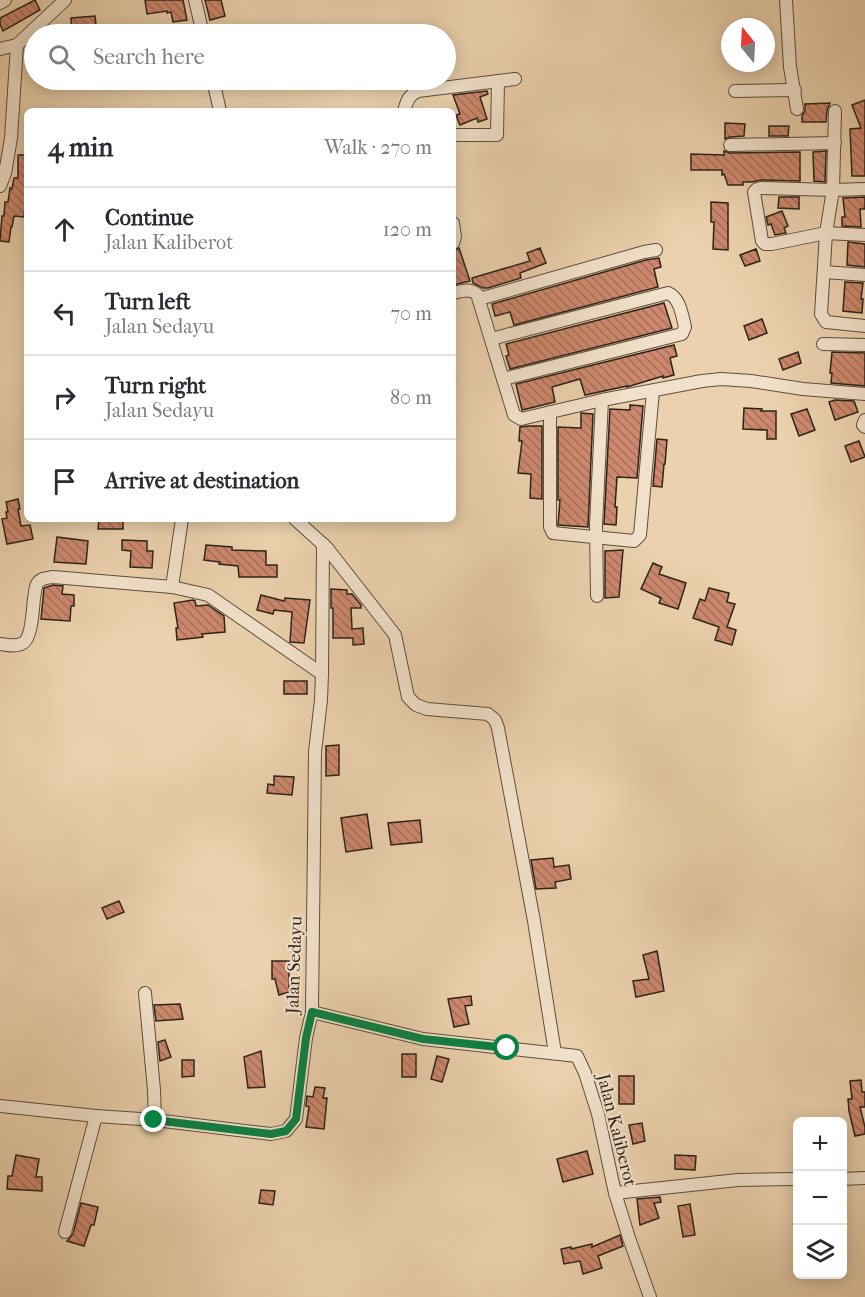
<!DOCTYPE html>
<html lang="en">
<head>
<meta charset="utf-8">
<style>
  :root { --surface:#fff; --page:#f2f2f3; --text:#2b2b33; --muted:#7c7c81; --line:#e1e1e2 }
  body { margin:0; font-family:"IM FELL French Canon",serif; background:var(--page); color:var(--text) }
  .controls { position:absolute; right:18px; bottom:18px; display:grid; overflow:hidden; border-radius:9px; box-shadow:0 3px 15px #0003 }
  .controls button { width:54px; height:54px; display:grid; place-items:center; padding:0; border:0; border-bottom:2px solid var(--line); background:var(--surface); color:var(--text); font:30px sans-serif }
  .compass { position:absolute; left:721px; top:18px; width:54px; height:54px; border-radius:50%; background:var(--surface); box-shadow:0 3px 15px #0003; rotate:342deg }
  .stop { position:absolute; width:18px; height:18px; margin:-14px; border:4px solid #0b8043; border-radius:50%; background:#fff }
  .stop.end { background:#0b8043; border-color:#fff; box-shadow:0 2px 6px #0008 }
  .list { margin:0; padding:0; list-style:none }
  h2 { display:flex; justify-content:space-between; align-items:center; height:78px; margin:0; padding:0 24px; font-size:26px }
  h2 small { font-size:20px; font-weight:400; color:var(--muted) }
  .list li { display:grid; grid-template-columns:39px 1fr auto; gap:18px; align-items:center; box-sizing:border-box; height:84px; padding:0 24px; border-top:2px solid var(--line) }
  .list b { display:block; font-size:22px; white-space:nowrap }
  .list p { margin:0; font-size:20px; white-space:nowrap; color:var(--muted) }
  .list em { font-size:20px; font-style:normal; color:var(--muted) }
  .icon { flex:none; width:33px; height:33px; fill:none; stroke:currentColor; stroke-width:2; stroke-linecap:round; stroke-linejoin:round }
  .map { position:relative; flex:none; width:865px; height:1297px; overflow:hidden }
  .search { position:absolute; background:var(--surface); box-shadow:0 3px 15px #0003; left:24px; top:24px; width:432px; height:66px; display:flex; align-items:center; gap:15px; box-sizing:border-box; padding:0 21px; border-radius:33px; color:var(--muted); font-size:22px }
  .panel { position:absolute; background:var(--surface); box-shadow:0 3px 15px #0003; left:24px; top:108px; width:432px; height:414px; border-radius:9px }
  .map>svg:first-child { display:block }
  .building { fill:url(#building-back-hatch); stroke:#2c231a; stroke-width:1.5 }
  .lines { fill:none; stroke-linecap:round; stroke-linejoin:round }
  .minor-casing { stroke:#5c4e3f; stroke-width:14 }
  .minor { stroke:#f2e1ca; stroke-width:12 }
  .route { stroke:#0b8043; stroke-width:8 }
  .labels { text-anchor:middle; stroke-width:4.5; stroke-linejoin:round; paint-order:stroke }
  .street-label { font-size:18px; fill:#2c231a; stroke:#f2e1ca }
</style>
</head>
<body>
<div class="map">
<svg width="865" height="1297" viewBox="0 0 865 1297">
  <defs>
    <pattern id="building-back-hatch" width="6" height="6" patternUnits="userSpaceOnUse" patternTransform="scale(1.5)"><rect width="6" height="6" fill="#cd886d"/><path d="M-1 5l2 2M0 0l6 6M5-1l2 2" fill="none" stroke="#a76f59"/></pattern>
  </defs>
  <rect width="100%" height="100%" fill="#ebd1ad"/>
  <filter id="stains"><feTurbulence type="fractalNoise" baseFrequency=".00333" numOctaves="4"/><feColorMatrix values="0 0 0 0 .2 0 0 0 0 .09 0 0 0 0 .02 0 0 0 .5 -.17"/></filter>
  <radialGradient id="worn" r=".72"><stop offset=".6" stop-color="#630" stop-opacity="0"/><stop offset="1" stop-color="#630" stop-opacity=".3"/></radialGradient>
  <g class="building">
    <path d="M35 0 40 10 3 31 0 24V18Z"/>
    <path d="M145 0H183L187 20 173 22 171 12 167 13V11L147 14Z"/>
    <path d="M205 0H221L225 16 210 20Z"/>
    <path d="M95 16 97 34H72L71 18Z"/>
    <path d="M487 91 488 94 480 97 487 119 478 122 477 118 460 125 456 115 460 114 453 95Z"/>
    <path d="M865 100V176H852L850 129 861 128 852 105Z"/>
    <path d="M830 103 827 110 826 122H802V116L805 111V104Z"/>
    <path d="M725 123 745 124 744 136 730 137 725 139Z"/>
    <path d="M769 126H789L788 136H769Z"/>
    <path d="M724 151 730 153 800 152V181L761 180 752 182H743V185H728L724 174 722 175V170H691V154L724 155Z"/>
    <path d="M826 151 825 182 814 181 813 152Z"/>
    <path d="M18 155H27V191L24 217 14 216 12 227H11L9 242 0 241 2 216H4L5 202H8L10 188 12 189 14 178H18Z"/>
    <path d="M779 197H799V209L778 208Z"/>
    <path d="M865 197V209H860L861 227 842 226V217H845L843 198Z"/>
    <path d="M711 202 728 203V250L713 249 714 222H711Z"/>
    <path d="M782 211 788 226 784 228 786 233 775 235 771 224 768 225 766 217Z"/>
    <path d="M848 242 865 244V267L847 265Z"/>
    <path d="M459 248 470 281 453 285V251Z"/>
    <path d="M540 248 546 263 520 273 521 278 488 288H483L473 283 472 278 530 261 527 253Z"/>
    <path d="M756 249 760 261 745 266 740 255Z"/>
    <path d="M659 258 661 267 654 269 658 287 514 325 510 312 495 316 492 304 646 260Z"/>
    <path d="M845 282 863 283 861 299H863L862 313 843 311Z"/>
    <path d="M664 303 672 328 510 369 506 356 509 355 506 344Z"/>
    <path d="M762 319 767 333 749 340 744 326Z"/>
    <path d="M674 345 677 356 670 358 674 375 663 378V376L627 387V386L585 395 580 379 552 387 555 402 522 410 516 384Z"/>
    <path d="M798 352 801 363 783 370 779 359Z"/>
    <path d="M832 352 865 353V386L831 383 832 373H830Z"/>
    <path d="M835 400 854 401 858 412 835 420 829 402Z"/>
    <path d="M630 405 643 406 637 478 617 477 615 507H617L616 525 604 524 610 409 630 410Z"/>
    <path d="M744 408 762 409 761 411H776V439H767V430L743 429Z"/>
    <path d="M807 409 815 430 799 436 791 414Z"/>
    <path d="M581 413 593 414 588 527 558 525 560 500H558V427L581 428Z"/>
    <path d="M529 426H542V499L530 498 531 474 518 473 522 441H519L520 427Z"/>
    <path d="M657 439 667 440 665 464H664L662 487 653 486Z"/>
    <path d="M859 441 865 457 851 462 845 446Z"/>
    <path d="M18 499 20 509H18L21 526 30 525 33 539 7 544 2 519 7 518 6 512H8L6 502Z"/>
    <path d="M99 519H123V529H98Z"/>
    <path d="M57 537 88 541 86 564 54 562Z"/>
    <path d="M122 540 147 541V551H153L152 568 130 567 131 551 122 550Z"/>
    <path d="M206 545 232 547V550L266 551V565H277V577H239L238 566 219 564 220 562 204 560Z"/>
    <path d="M623 550 619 597 605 598V551Z"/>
    <path d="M653 563 662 567 659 574 686 583 678 609 659 603 661 598 641 589Z"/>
    <path d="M53 585 63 586 62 594 74 595V606H71L70 621 41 619 44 588Z"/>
    <path d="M709 588 729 593 727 602 735 604 727 627 736 630 732 645 715 640 719 627 693 618 700 599 705 601Z"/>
    <path d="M331 589 347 590V594H352L361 605V608H351L352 629 363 628 364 644 353 645V638H333V608H331Z"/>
    <path d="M261 595 284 601 285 598 310 600 304 643 290 642 292 612 274 610 273 614 257 610Z"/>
    <path d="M193 600 195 601 196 606 208 605 224 616 225 632 202 634 203 637 177 640 176 628H178L174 603Z"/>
    <rect x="284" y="681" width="23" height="13"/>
    <path d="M339 745V775L326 776V746Z"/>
    <path d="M274 776 294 777 292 795 267 793 268 784 274 785Z"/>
    <path d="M367 814 372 848 346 852 341 818Z"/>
    <path d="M420 820 422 842 391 845 388 823Z"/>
    <path d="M553 858 554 867 569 865 571 879 555 882 556 888 536 889 531 860Z"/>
    <path d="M119 901 124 912 107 919 102 908Z"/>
    <path d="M657 951 664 991 636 997 633 981 649 979 643 955Z"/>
    <path d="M272 961H289V992L279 995 275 979H272Z"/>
    <path d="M471 996 472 1005 465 1006 469 1024 454 1027 448 999Z"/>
    <path d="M180 1004 183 1019 156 1021 154 1005Z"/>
    <path d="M165 1040 171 1057 160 1061 158 1042Z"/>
    <path d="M261 1051 265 1087 248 1088 244 1057Z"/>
    <rect x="402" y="1054" width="14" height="23"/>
    <path d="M437 1056 449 1059 442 1082 431 1079Z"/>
    <path d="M182 1060H194V1076L182 1077Z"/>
    <rect x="619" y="1076" width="15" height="28"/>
    <path d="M861 1080 862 1092H865V1107H860L865 1127V1134L855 1136 849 1111 848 1099H852L850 1081Z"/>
    <path d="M315 1087 325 1088 323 1098H327L324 1129 306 1127 309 1107 306 1106 307 1096 313 1097Z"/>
    <path d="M642 1123 645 1141 633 1144 629 1125Z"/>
    <path d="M587 1151 593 1174 563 1182 557 1159Z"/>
    <path d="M16 1155 39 1159 36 1177H42V1191L7 1189 8 1176H12Z"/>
    <path d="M675 1155 696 1156 695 1170 675 1169Z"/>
    <path d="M261 1190 275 1191 273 1205 259 1203Z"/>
    <path d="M660 1197 661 1202 654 1203 659 1218 640 1225 637 1199Z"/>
    <path d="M81 1203 98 1207 94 1225H91L84 1246 67 1241 73 1234Z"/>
    <path d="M690 1204 695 1235 683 1237 678 1206Z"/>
    <path d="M620 1235 623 1246 598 1256 602 1268 583 1274 580 1261 564 1264 561 1249 571 1247V1249L592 1244V1247Z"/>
  </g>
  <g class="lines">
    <g class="minor-casing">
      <g id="minor">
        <path d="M195 0 203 34"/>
        <path d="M786 0 790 67 797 109"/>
        <path d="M0 3 5 0"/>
        <path d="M0 49 17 45 65 0"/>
        <path d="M213 80 220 111"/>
        <path d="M735 91 795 90"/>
        <path d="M404 111C407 101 408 96 418 91L515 79"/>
        <path d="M835 111 833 190 826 233 821 314 826 322 865 326"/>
        <path d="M453 135H497L498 81"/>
        <path d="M730 145 835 143"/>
        <path d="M0 186 5 173 11 138 17 45"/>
        <path d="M865 189 833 190 761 188 757 189 754 192 762 241 765 244H772L826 233 865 235"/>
        <path d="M453 223 455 237 453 243"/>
        <path d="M825 272 865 275"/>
        <path d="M453 293C462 291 469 288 477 294L514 415 521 419 602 400 702 381 721 379 751 381 803 389 865 394"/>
        <path d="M479 299 644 252 656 250"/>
        <path d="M491 339 668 293C680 298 682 315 685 327L682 334 503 379"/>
        <path d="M823 344 865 345"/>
        <path d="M550 412V527L553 533 634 541 640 535 653 391"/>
        <path d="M865 420 863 425 865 427"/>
        <path d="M295 519 327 548 395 635 408 697 416 705 427 709 488 714 495 720 498 728 534 921 555 1053"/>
        <path d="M172 587 182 519"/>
        <path d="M597 596 596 525 602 400"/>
        <path d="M0 644C7 645 17 647 23 643 32 638 33 607 34 598 35 594 35 588 37 584 40 578 47 578 53 577L172 587 208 595 322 674"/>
        <path d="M145 993 154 1090 155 1120"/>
        <path d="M312 1012 423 1039 577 1056 585 1073 598 1114 615 1193 629 1238 650 1297"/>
        <path d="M0 1106 96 1116 155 1120 271 1134 286 1131 296 1119 306 1038 312 1012 315 752 321 700 322 674 323 544"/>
        <path d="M842 1179 865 1178"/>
        <path d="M615 1193 738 1180 798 1179"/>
        <path d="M65 1232 96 1116"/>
      </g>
    </g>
    <use href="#minor" class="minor"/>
  </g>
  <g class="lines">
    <path class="route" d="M154 1120 271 1134 286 1131 296 1119 306 1038 312 1012 423 1039 507 1048"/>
  </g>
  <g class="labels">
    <g class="street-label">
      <text transform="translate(294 965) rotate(-88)" y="6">Jalan Sedayu</text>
      <text transform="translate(617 1130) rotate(76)" y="6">Jalan Kaliberot</text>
    </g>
  </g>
  <rect width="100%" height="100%" filter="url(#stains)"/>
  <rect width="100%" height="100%" fill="url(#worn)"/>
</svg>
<div class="controls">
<button>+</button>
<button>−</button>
<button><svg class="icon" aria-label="layers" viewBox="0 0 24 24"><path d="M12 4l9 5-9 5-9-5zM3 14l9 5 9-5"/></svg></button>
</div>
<svg class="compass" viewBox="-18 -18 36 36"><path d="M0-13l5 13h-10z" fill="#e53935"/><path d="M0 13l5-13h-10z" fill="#7c7c81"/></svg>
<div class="stop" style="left:507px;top:1048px"></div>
<div class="stop end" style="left:154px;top:1120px"></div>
<div class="search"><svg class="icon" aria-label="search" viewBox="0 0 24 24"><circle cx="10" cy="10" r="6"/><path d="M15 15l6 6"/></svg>Search here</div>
<section class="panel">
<h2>4 min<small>Walk · 270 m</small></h2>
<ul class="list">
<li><svg class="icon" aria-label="ahead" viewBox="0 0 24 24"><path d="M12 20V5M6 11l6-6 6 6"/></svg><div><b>Continue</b><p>Jalan Kaliberot</p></div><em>120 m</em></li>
<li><svg class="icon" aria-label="left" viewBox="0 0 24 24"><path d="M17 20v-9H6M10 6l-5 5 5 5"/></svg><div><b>Turn left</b><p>Jalan Sedayu</p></div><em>70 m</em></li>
<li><svg class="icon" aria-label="right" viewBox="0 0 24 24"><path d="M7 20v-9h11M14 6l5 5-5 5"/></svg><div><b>Turn right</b><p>Jalan Sedayu</p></div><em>80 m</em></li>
<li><svg class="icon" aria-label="arrive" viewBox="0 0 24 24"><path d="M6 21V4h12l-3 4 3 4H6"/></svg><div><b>Arrive at destination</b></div></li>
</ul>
</section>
</div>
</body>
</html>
